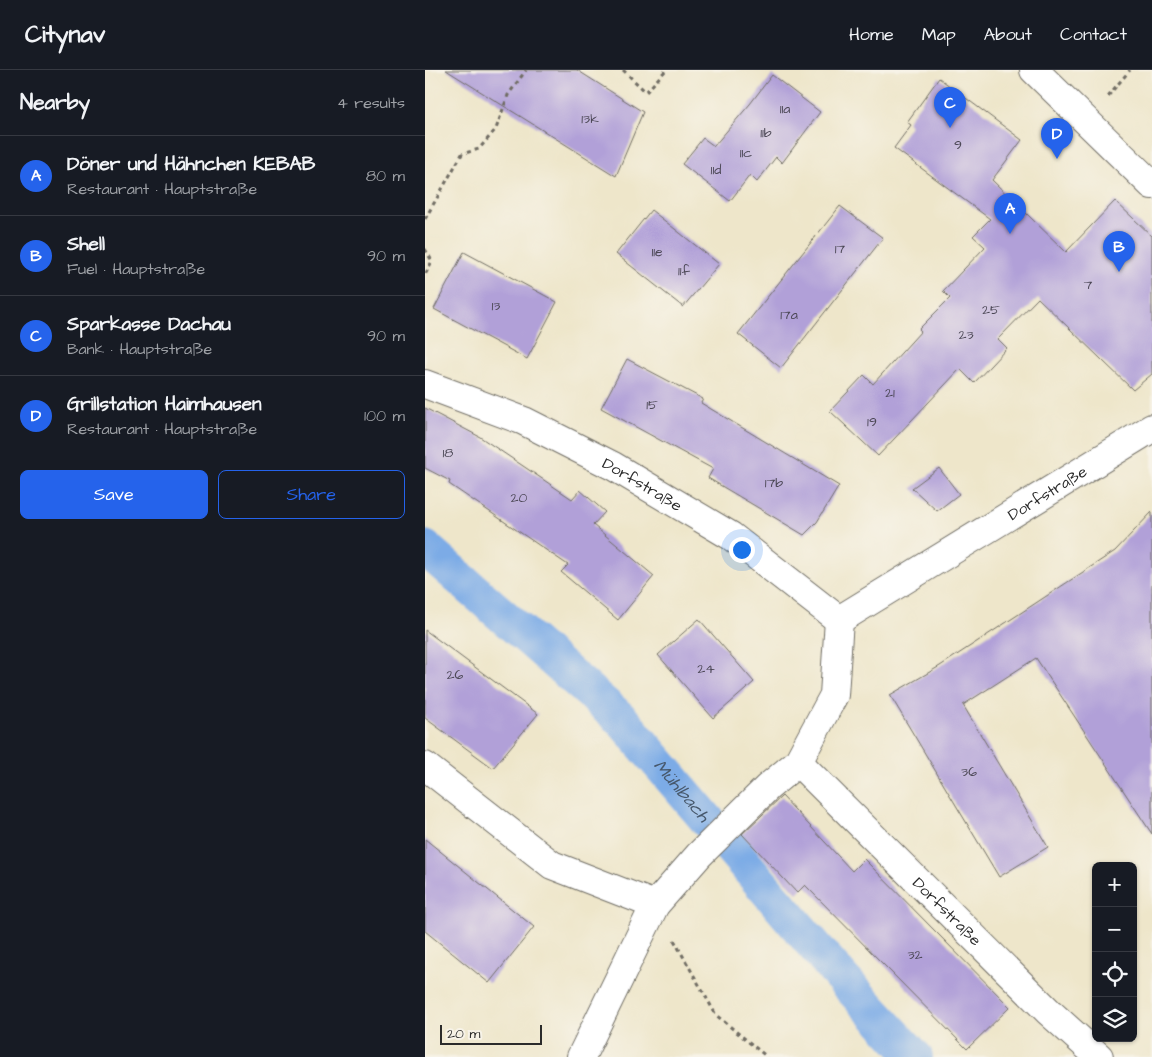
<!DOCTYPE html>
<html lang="en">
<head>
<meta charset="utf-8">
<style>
  :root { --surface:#171b24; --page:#20242c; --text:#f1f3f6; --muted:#9ea1a6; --line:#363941; --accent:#2563eb }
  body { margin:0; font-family:"Architects Daughter",sans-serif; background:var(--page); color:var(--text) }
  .controls { position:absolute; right:15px; bottom:15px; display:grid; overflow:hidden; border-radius:8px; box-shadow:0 1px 4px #0004 }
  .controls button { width:45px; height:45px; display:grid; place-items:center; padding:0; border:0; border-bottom:1px solid var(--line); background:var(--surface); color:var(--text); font:25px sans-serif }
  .scale { position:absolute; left:15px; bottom:12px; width:102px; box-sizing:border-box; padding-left:5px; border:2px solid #2b2b2b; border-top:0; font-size:14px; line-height:18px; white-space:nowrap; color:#2b2b2b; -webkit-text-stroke:4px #f7f3e8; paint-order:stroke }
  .you { position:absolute; left:316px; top:479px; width:18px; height:18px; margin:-12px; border:4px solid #fff; border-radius:50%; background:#1a73e8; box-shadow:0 0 0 8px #1a73e833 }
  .badge { display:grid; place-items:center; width:32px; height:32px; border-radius:50%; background:var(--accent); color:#fff; font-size:16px; font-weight:700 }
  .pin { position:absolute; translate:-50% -41px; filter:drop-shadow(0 1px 2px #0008) }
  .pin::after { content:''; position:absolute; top:26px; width:18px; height:15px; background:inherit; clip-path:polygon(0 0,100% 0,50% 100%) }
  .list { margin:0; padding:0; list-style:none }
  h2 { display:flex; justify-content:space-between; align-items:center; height:65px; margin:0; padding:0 20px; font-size:21px }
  h2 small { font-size:16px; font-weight:400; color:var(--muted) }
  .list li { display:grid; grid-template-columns:32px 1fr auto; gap:15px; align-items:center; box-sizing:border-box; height:80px; padding:0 20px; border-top:1px solid var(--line) }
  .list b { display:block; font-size:19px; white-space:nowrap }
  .list p { margin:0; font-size:16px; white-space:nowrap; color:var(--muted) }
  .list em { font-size:16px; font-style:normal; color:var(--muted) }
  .actions { display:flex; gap:10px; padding:15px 20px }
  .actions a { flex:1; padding:11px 0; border:1px solid var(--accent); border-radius:8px; text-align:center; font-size:18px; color:var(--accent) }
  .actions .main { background:var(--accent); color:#fff }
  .icon { flex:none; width:28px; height:28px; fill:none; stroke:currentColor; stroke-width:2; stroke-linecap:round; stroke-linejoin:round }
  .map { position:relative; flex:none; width:727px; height:987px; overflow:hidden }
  header { display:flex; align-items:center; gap:30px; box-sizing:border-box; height:70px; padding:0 25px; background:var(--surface); border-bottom:1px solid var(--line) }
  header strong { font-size:24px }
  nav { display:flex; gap:28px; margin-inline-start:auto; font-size:18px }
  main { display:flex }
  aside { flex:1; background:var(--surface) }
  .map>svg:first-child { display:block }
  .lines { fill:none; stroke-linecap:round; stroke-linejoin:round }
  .canal { stroke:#7cabe6; stroke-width:36 }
  .building { fill:#b1a0d8 }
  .minor-casing { stroke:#6f6c63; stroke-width:30 }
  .path { stroke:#6f6c63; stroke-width:3; stroke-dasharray:4 4; stroke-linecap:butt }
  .minor { stroke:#fff; stroke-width:28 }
  .labels { text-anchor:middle; stroke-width:4; stroke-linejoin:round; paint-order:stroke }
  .number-label { font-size:14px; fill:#4c4856 }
  .street-label { font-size:16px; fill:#2b2b2b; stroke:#f7f3e8 }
  .water-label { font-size:18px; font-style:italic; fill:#47586c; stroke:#f7f3e8 }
</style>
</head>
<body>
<header>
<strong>Citynav</strong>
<nav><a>Home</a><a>Map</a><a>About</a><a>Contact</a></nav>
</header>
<main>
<aside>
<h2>Nearby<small>4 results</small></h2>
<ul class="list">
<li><span class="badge">A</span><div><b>Döner und Hähnchen KEBAB</b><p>Restaurant · Hauptstraße</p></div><em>80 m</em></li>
<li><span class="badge">B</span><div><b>Shell</b><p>Fuel · Hauptstraße</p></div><em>90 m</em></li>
<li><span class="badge">C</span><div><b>Sparkasse Dachau</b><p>Bank · Hauptstraße</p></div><em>90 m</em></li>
<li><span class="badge">D</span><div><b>Grillstation Haimhausen</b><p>Restaurant · Hauptstraße</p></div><em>100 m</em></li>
</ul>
<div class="actions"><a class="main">Save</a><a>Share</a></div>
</aside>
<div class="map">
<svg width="727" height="987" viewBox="0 0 727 987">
  <rect width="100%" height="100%" fill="#f7f3e8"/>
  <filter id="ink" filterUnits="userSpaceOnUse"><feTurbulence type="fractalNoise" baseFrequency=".02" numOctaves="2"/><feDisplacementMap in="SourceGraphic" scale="10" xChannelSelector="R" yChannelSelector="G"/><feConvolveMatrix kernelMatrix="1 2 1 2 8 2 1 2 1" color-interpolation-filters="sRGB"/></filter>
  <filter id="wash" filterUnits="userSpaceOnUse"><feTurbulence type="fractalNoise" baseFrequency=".0096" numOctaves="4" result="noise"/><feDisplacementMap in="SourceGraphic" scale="20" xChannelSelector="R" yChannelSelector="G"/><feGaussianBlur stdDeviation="1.12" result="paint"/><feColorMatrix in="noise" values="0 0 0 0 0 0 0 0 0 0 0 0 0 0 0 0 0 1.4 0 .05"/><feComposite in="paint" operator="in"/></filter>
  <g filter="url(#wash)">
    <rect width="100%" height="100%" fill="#eee6ca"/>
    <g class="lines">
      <path class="canal" id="s1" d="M0 478 196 649 416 907 490 987"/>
    </g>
    <g id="blocks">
      <g class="building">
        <path d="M21 0H152L218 42 191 106Z"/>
        <path d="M347 5 395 42 357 93 351 87 332 112 325 105 305 131 257 94 278 68 289 76 325 34Z"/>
        <path d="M514 8 597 70 567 110 641 182 690 131 727 166V304L708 320 613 228 573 269 582 278 549 313 535 299 453 386 405 341 439 305 448 314 496 261 494 259 525 228 518 221 560 177 548 166 565 149 469 78 486 55 482 52Z"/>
        <path d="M415 136 458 168 356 298 313 264Z"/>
        <path d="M226 140 294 194 258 237 191 184Z"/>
        <path d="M39 182 132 232 102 289 9 239Z"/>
        <path d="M202 289 278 329 276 333 414 416 392 452 379 465 283 408 288 399 176 338Z"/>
        <path d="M0 338 55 367 147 429 155 420 180 442 168 455 229 506 193 550 136 502 143 495 24 414 25 411 0 398Z"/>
        <path d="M514 398 534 424 512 441 487 418Z"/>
        <path d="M727 442V764L611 588 538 635 623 777 574 807 465 625 515 596 690 481Z"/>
        <path d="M274 549 329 612 288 648 233 585Z"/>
        <path d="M0 560 113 644 68 698 0 648Z"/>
        <path d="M357 726 427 801 439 789 585 937 542 979 380 815 372 823 317 764Z"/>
        <path d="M0 769 109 857 64 913 0 861Z"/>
      </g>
    </g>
  </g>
  <g filter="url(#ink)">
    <use href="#blocks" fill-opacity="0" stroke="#6f6c63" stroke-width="1"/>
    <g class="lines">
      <g class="minor-casing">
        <g id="minor">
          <path d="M609 0 727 115"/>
          <path id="s2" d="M0 314 99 351 188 396 306 466 414 550"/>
          <path id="s3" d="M414 550 727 358"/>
          <path id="s4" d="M373 692 623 941 674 987"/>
          <path d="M0 696 127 795 230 835"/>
          <path d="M156 987 230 835 274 785 343 717 373 692 409 625 414 550"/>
        </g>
      </g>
      <g class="path">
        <path d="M198 0 221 22 241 0"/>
        <path d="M683 26 705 0"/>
        <path d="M0 149 37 84 54 79 71 59 83 25 101 0"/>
        <path d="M0 179 7 191 0 205"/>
        <path d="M249 870 291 945 342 987"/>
      </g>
      <use href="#minor" class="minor"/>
    </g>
  </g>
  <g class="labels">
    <g class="number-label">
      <text x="360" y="43">11a</text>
      <text x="165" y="53">13k</text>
      <text x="341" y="67">11b</text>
      <text x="533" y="79">9</text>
      <text x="321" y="87">11c</text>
      <text x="291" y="104">11d</text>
      <text x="415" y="183">17</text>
      <text x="232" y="186">11e</text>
      <text x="259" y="205">11f</text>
      <text x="663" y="219">7</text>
      <text x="71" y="240">13</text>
      <text x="566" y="244">25</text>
      <text x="364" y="249">17a</text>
      <text x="541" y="269">23</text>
      <text x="465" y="327">21</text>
      <text x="227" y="339">15</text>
      <text x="447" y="356">19</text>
      <text x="23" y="387">18</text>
      <text x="349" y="417">17b</text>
      <text x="94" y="432">20</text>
      <text x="281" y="603">24</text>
      <text x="30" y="609">26</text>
      <text x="544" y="706">36</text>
      <text x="490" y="889">32</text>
    </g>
    <g class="street-label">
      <text dy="6" stroke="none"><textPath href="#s2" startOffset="240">Dorfstraße</textPath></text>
      <text dy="6" stroke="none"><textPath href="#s3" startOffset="244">Dorfstraße</textPath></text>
      <text dy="6" stroke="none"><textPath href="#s4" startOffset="211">Dorfstraße</textPath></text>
    </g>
    <g class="water-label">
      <text dy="6" stroke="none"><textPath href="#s1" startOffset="354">Mühlbach</textPath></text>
    </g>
  </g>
</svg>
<div class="controls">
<button>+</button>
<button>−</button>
<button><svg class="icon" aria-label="locate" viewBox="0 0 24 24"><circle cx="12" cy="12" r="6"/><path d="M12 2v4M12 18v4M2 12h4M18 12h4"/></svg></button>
<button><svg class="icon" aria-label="layers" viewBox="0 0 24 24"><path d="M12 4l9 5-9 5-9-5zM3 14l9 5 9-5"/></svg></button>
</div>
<div class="scale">20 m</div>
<div class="you"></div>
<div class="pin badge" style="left:585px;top:164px">A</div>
<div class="pin badge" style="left:694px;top:202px">B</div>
<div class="pin badge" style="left:525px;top:58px">C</div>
<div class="pin badge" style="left:632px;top:89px">D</div>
</div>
</main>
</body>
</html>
